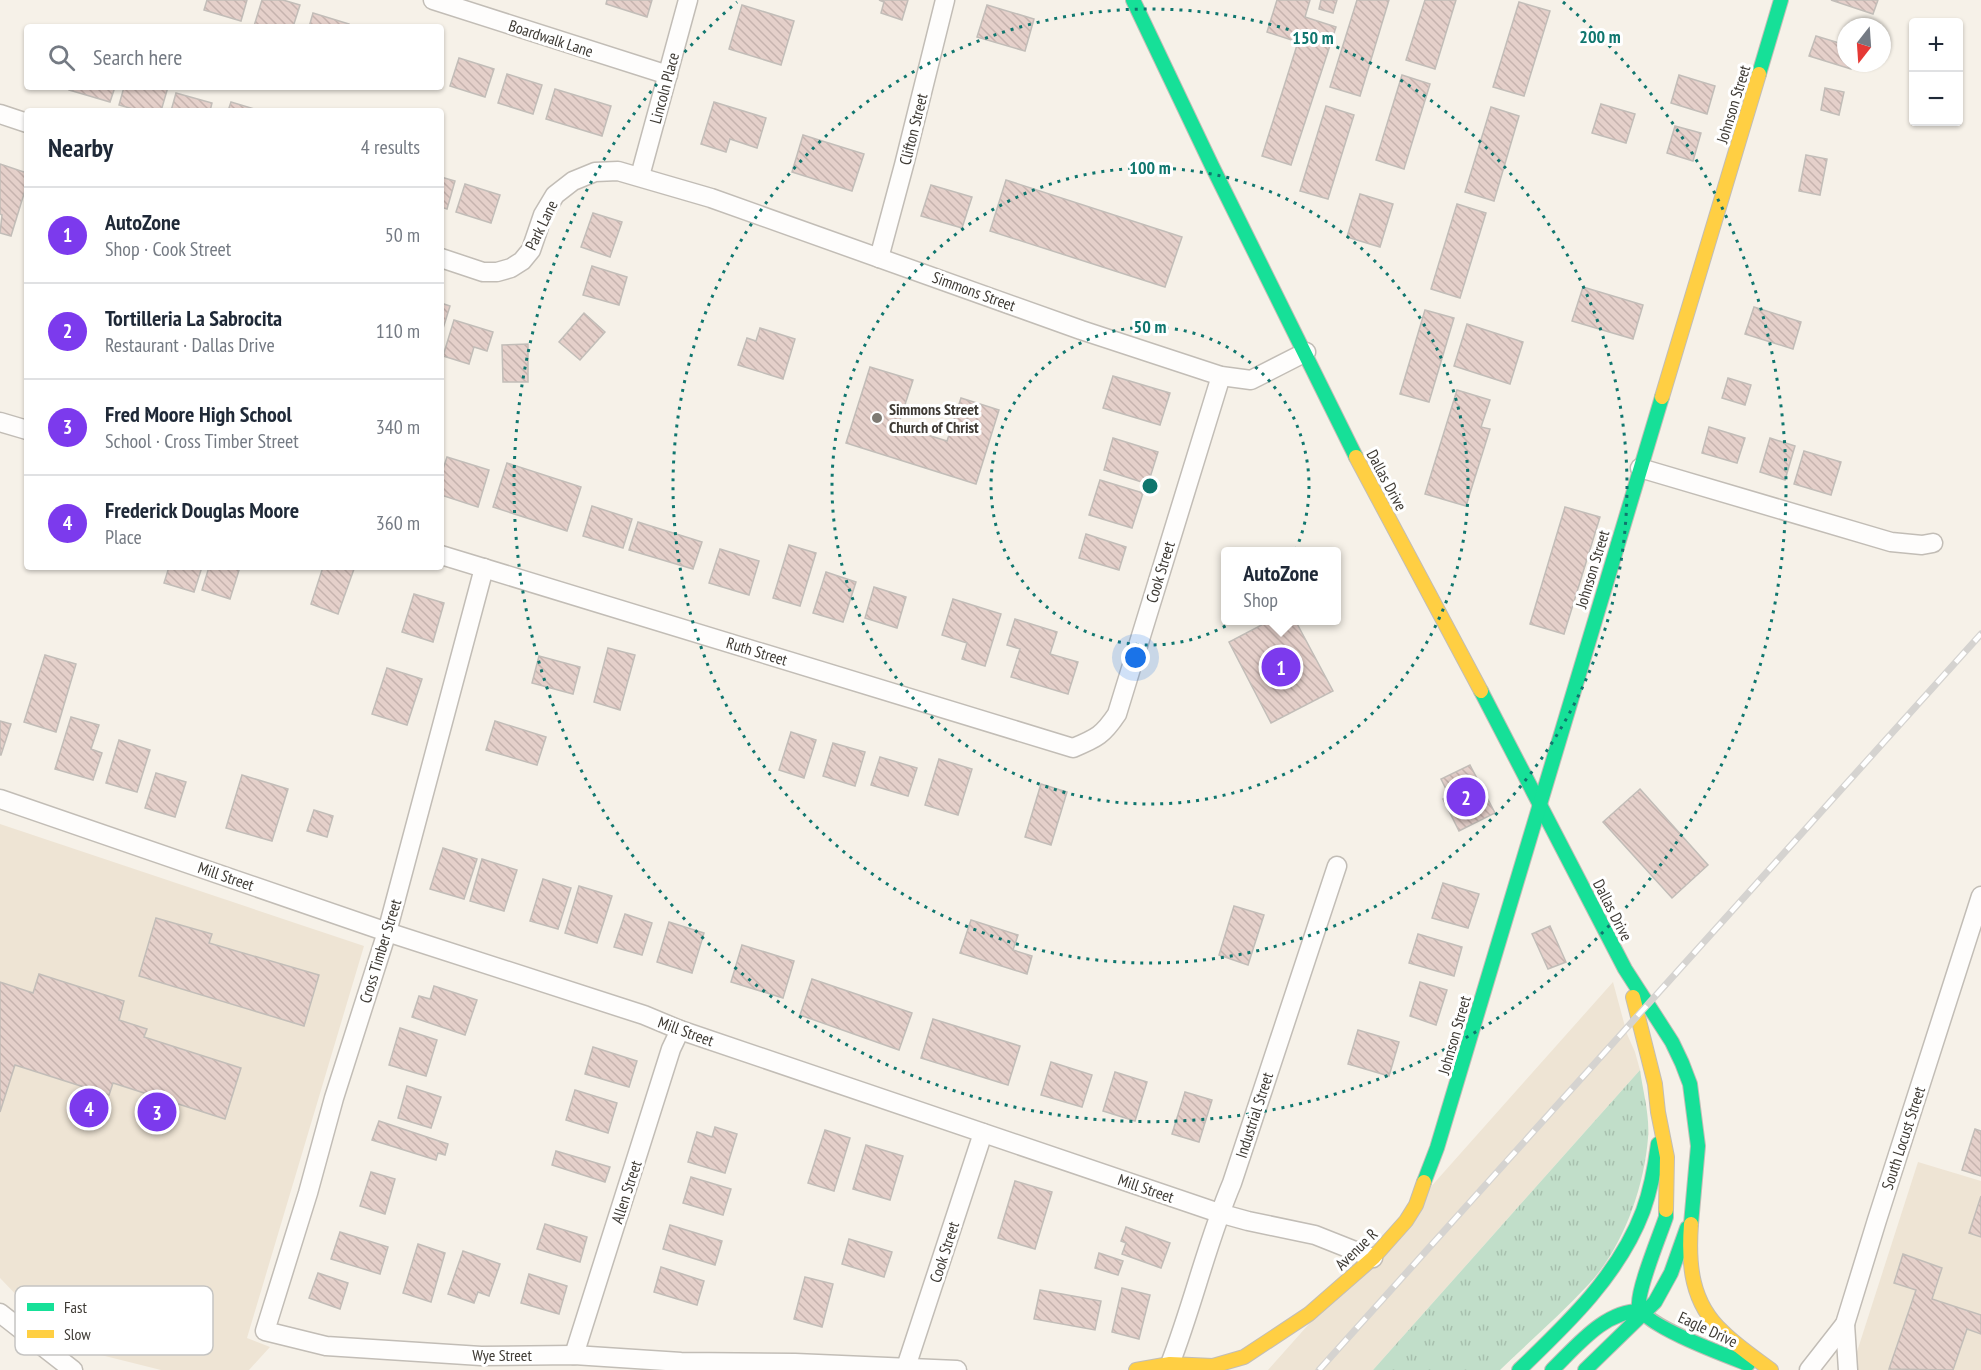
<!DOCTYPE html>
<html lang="en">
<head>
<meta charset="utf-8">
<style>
  :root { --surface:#fff; --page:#f6f6f7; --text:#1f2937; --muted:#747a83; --line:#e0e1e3; --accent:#7c3aed }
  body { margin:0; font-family:"PT Sans Narrow",sans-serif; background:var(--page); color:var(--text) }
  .controls { position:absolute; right:18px; top:18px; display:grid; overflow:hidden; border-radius:6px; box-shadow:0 2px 4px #0004 }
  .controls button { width:54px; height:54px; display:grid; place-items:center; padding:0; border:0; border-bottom:2px solid var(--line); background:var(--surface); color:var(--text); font:30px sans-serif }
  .compass { position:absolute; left:1837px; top:18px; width:54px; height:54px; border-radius:50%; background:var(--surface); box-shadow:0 2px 4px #0004; rotate:197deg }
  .you { position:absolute; left:1136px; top:658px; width:21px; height:21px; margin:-15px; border:4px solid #fff; border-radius:50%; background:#1a73e8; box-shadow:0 0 0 9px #1a73e833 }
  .badge { display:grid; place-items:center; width:39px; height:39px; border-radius:50%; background:var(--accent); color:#fff; font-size:20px; font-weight:700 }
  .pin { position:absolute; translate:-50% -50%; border:3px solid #fff; box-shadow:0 2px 6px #0006 }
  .popup { position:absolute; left:1221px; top:547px; width:120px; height:78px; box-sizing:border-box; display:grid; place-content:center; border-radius:6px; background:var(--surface); filter:drop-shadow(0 2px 4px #0005); font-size:20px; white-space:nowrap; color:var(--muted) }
  .popup b { font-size:22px; color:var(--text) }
  .popup::after { content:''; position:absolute; left:50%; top:100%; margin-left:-12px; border:12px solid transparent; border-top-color:var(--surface) }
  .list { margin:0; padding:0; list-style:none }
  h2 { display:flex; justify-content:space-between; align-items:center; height:78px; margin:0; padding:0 24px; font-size:26px }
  h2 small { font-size:20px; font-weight:400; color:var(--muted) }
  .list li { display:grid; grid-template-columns:39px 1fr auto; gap:18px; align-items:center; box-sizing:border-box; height:96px; padding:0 24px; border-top:2px solid var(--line) }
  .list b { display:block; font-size:22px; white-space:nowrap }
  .list p { margin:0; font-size:20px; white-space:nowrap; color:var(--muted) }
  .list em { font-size:20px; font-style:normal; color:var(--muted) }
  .icon { flex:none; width:33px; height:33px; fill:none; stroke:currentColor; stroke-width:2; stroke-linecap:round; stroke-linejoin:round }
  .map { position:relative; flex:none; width:1981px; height:1370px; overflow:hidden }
  .search { position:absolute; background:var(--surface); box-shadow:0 2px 4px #0004; left:24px; top:24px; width:420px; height:66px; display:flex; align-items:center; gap:15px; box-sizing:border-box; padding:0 21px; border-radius:6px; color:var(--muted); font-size:22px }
  .panel { position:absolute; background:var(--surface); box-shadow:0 2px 4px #0004; left:24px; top:108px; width:420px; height:462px; border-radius:6px }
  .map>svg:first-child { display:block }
  .built { fill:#eee4d4 }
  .grass { fill:url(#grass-tufts) }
  .building { fill:url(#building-back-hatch); stroke:#c2bdb8; stroke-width:1.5 }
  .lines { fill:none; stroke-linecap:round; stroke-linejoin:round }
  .street-casing { stroke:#c2bdb6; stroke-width:21 }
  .fast-casing { stroke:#c2bdb6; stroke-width:16 }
  .slow-casing { stroke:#c2bdb6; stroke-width:16 }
  .street { stroke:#fefdfc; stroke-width:18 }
  .fast { stroke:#16e098; stroke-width:14 }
  .slow { stroke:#ffcf43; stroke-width:14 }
  .rail-casing { stroke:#d5d3d0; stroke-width:7 }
  .rail { stroke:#fff; stroke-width:4.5; stroke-dasharray:14; stroke-linecap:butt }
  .ring { fill:none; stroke:#0f766e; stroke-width:3; stroke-dasharray:3 6 }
  .poi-dot { fill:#7e7a73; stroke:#fff; stroke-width:2 }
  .labels { text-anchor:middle; stroke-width:6; stroke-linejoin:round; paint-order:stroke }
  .street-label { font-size:16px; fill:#3e3a34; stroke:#fff }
  .poi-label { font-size:16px; font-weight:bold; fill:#3e3a34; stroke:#fff; text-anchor:start }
  .key { fill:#fff; stroke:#c5c4c2; stroke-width:1.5 }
  .key-label { font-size:16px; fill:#3e3a34 }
  .centre { fill:#0f766e; stroke:#fff; stroke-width:3 }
  .ring-label { font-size:18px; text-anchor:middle; font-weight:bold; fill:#0f766e; stroke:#fff; stroke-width:6; stroke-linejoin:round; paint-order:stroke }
</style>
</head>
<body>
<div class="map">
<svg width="1981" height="1370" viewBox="0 0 1981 1370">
  <defs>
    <pattern id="grass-tufts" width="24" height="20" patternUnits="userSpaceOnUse" patternTransform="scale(1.5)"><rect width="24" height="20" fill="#c1dec9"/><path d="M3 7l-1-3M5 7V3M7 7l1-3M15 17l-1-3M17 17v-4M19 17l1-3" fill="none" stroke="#a7bfad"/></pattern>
    <pattern id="building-back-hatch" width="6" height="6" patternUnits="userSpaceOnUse" patternTransform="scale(1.5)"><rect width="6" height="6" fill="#e5d0ca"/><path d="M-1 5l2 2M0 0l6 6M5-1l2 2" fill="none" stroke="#c6b3ae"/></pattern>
  </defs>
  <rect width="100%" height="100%" fill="#f6f1e8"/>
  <g class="built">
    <path d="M0 824 364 946 247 1338 270 1347 249 1370H161L97 1354 27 1306 0 1278Z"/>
    <path d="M1613 982 1627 1034 1635 1052 1640 1070 1373 1370H1268Z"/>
    <path d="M1918 1162 1981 1181V1370H1856L1854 1361Z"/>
  </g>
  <path class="grass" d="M1640 1070C1643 1092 1650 1116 1648 1138 1644 1188 1623 1247 1589 1284 1561 1314 1529 1342 1500 1370H1373Z"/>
  <g class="building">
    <path d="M207 0H247L241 21 204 10Z"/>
    <path d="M262 0H283L300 5 293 27 254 26Z"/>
    <path d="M607 0H652L647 17 606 4Z"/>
    <path d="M879 0H908L902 20 881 13 884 2Z"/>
    <path d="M1277 0H1310L1305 17 1336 27 1291 165 1262 156 1298 42 1267 32Z"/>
    <path d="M1321 0H1337L1333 13 1319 9Z"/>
    <path d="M1357 0H1389L1360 96 1330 87Z"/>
    <path d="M1425 0H1456L1435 69 1406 60Z"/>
    <path d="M1831 0H1878L1873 14Z"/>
    <path d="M1519 2 1550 11 1524 96 1493 87Z"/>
    <path d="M742 5 794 21 781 65 729 49Z"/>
    <path d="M987 5 1034 19 1025 51 977 37Z"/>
    <path d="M313 13 349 24 348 27H309Z"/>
    <path d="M1816 36 1846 45V63H1852L1851 69 1809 56Z"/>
    <path d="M459 58 494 69 485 97 450 86Z"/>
    <path d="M507 74 542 85 533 114 498 103Z"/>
    <path d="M1402 75 1430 84 1404 169 1376 160Z"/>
    <path d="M1679 75 1715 86 1707 114 1671 103Z"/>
    <path d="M70 87H115L110 102 69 90Z"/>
    <path d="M124 87H168L161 111H140L119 105Z"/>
    <path d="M1825 88 1844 92 1839 115 1821 110Z"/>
    <path d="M555 89 611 106 602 136 546 119Z"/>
    <path d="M176 93 212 103 210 111H171Z"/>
    <path d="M231 102 261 111H228Z"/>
    <path d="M714 102 766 118 757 148 730 139 726 152 701 144Z"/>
    <path d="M1601 104 1635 114 1626 143 1592 133Z"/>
    <path d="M1326 106 1354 115 1328 199 1300 191Z"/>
    <path d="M1491 107 1519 116 1494 201 1465 192Z"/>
    <path d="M1675 126 1701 133 1693 161 1667 153Z"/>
    <path d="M803 135 864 154 852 191 792 172Z"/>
    <path d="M1806 155 1827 159 1820 195 1799 191Z"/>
    <path d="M0 164 27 173V184L11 236 0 233 2 215 0 214Z"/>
    <path d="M441 177 455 181 447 209 441 207Z"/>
    <path d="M1006 180 1182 237 1165 287 990 231Z"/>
    <path d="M465 184 500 195 491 223 456 212Z"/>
    <path d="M931 185 972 197 962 228 921 216Z"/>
    <path d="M1360 194 1393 204 1380 247 1347 237Z"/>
    <path d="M1457 204 1486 213 1460 298 1431 289Z"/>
    <path d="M593 213 622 222 610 257 581 247Z"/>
    <path d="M592 266 627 277 619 305 583 295Z"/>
    <path d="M1583 287 1643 305 1633 339 1572 321Z"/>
    <path d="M441 303 450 306 441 335Z"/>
    <path d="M1754 307 1801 322 1793 349 1745 334Z"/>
    <path d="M1425 310 1454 318 1429 402 1400 394Z"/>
    <path d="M584 313 605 332 580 360 559 342Z"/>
    <path d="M454 320 493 332 487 351 474 347 469 364 443 356Z"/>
    <path d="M1467 324 1523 342 1510 384 1454 366Z"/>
    <path d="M760 328 795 339 783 379 738 365 747 338 756 341Z"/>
    <path d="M528 344V382H503L502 345Z"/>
    <path d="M870 367 913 380 898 426 947 441 961 398 999 410 976 484 846 443Z"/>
    <path d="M1113 376 1170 393 1160 425 1103 408Z"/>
    <path d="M1728 378 1751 385 1745 405 1722 398Z"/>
    <path d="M1457 390 1490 400 1481 427 1490 429 1466 506 1425 494Z"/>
    <path d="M1709 427 1745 438 1737 463 1702 453Z"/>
    <path d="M1113 438 1158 452 1148 484 1104 470Z"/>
    <path d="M1770 438 1795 446 1785 480 1760 472Z"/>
    <path d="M1804 451 1841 462 1831 495 1794 484Z"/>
    <path d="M447 457 489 470 478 507 441 495V475Z"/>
    <path d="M507 463 581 487 567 531 493 507Z"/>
    <path d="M1100 480 1143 493 1132 528 1089 515Z"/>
    <path d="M592 506 632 519 623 548 583 536Z"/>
    <path d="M1565 507 1600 517 1564 634 1530 624Z"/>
    <path d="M638 522 702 542 693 569 629 550Z"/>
    <path d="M1086 534 1126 547 1119 570 1079 558Z"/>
    <path d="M789 545 816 553 800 606 773 598Z"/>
    <path d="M720 549 759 561 749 595 709 583Z"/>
    <path d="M169 567H202L194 592 164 583Z"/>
    <path d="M209 567H240L230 599 202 590Z"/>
    <path d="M323 567H348L354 569 338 614 311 604Z"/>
    <path d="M826 572 856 582 843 622 813 613Z"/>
    <path d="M874 587 906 597 897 628 865 618Z"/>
    <path d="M414 594 444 603 433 642 402 632Z"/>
    <path d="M953 599 1001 614 985 666 962 659 967 643 942 635Z"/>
    <path d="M1015 619 1057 632 1050 654 1078 662 1068 694 1011 677 1020 649 1007 645Z"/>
    <path d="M1271 620H1295L1333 691 1271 723 1229 642Z"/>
    <path d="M608 648 635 655 620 710 594 702Z"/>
    <path d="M45 655 76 664 56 732 24 722Z"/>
    <path d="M539 656 580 667 573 694 532 683Z"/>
    <path d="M387 668 422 679 407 725 372 714Z"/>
    <path d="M71 717 99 725 91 749 102 753 93 780 55 769Z"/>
    <path d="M0 721 11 724 1 755H0Z"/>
    <path d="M495 721 546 737 537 765 486 750Z"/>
    <path d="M791 732 816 740 804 778 779 770Z"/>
    <path d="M119 740 150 750 137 792 106 783Z"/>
    <path d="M833 743 865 752 855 786 823 776Z"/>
    <path d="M880 757 917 768 908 796 871 785Z"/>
    <path d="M939 759 972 769 958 815 925 805Z"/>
    <path d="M1470 765 1495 813 1459 831 1443 799 1449 795 1441 779Z"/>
    <path d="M156 773 186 782 175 817 145 808Z"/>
    <path d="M242 775 288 789 272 841 226 828Z"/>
    <path d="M1041 784 1067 792 1051 845 1025 837Z"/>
    <path d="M1640 789 1708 865 1672 898 1603 822Z"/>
    <path d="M314 810 333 816 327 837 307 831Z"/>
    <path d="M443 848 477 859 464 899 430 889Z"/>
    <path d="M482 859 517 870 504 911 470 901Z"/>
    <path d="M543 879 571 888 558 929 530 921Z"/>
    <path d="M1443 883 1479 894 1468 928 1432 918Z"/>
    <path d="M579 886 612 896 597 943 565 933Z"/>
    <path d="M1234 906 1264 915 1248 965 1219 955Z"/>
    <path d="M625 914 652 923 642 955 614 947Z"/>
    <path d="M156 918 212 934 209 943 319 975 304 1026 139 976Z"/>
    <path d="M971 920 1018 935 1013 950 1032 956 1027 974 960 953Z"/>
    <path d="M669 922 704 933 692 973 657 962Z"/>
    <path d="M1550 926 1566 962 1548 969 1532 934Z"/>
    <path d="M1418 934 1462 947 1454 976 1409 963Z"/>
    <path d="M742 945 794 961 783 998 731 982Z"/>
    <path d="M39 974 124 1001 119 1020 147 1029 144 1037 241 1068 225 1119 113 1083 109 1095 15 1065 0 1112V982L33 993Z"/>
    <path d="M812 979 912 1013 899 1050 800 1015Z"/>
    <path d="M1420 982 1447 990 1436 1025 1410 1016Z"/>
    <path d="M434 986 477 1000 465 1035 412 1017 419 996 430 999Z"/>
    <path d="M933 1019 1020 1046 1008 1085 921 1058Z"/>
    <path d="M400 1028 437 1040 426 1076 389 1065Z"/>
    <path d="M1358 1030 1399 1042 1389 1076 1348 1064Z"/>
    <path d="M593 1047 637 1061 629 1087 585 1074Z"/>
    <path d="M1051 1062 1092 1075 1082 1107 1041 1095Z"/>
    <path d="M1115 1072 1147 1082 1135 1121 1103 1111Z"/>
    <path d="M407 1086 441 1097 431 1128 398 1118Z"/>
    <path d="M575 1090 617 1103 608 1133 566 1120Z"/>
    <path d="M1185 1092 1212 1100 1199 1142 1172 1134Z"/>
    <path d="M379 1121 448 1144 445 1155 438 1153 436 1160 372 1140Z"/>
    <path d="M715 1127 737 1134 725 1173 688 1162 697 1132 712 1137Z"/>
    <path d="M1975 1129 1981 1131V1176L1962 1170Z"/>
    <path d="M825 1130 850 1138 834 1191 808 1183Z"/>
    <path d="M866 1145 903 1156 890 1200 853 1189Z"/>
    <path d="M556 1151 610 1167 605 1182 552 1165Z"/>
    <path d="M371 1172 395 1179 385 1214 360 1206Z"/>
    <path d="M691 1177 731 1189 723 1215 683 1203Z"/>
    <path d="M1015 1181 1052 1192 1035 1249 998 1238Z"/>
    <path d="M1981 1196V1237L1969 1233Z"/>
    <path d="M545 1224 587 1237 580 1262 537 1249Z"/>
    <path d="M670 1225 722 1241 715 1265 663 1249Z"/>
    <path d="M1126 1227 1170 1243 1161 1268 1122 1254 1126 1243 1121 1241Z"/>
    <path d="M340 1232 388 1247 380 1274 331 1259Z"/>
    <path d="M849 1239 892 1252 884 1277 842 1264Z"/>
    <path d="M418 1244 445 1253 431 1302 403 1293Z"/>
    <path d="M463 1251 500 1264 489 1296 478 1292 474 1303 448 1294Z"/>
    <path d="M1099 1253 1123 1261 1118 1275 1095 1268Z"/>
    <path d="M1903 1254 1942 1268 1932 1299 1981 1315V1334L1967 1329 1953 1370 1889 1369 1916 1290 1894 1283Z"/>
    <path d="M661 1267 704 1281 697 1305 654 1292Z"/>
    <path d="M318 1273 348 1283 340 1309 309 1298Z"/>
    <path d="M529 1274 567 1286 559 1314 521 1303Z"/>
    <path d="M805 1277 833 1284 822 1327 794 1319Z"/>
    <path d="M1122 1288 1150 1295 1139 1339 1112 1332Z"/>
    <path d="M1040 1290 1101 1301 1095 1330 1034 1319Z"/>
  </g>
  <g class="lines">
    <g class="street-casing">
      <g id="street">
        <path d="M433 0 668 75"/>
        <path d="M0 114 27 123"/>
        <path d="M640 176 688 0"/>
        <path d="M441 258 483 272H497L511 268 522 261 531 250 543 215 555 195 573 181 595 172 618 171 711 198 1081 330 1221 376 1251 380 1306 352"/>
        <path d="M879 258 904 165 945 0"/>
        <path d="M0 422 27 430"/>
        <path d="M1640 468 1891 542 1922 545 1933 543"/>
        <path d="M441 555 1073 748C1097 738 1103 735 1117 714L1221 376"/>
        <path d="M484 568 387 932 334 1098 308 1193 265 1331 326 1346 481 1356 574 1355 681 1362 795 1363 957 1370"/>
        <path d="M0 799 387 932 644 1015 680 1030 1219 1213 1248 1221 1315 1235 1373 1258"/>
        <path d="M0 1313 73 1370"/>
        <path d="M1845 1324 1848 1370"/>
        <path d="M574 1355 671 1049 680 1030"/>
        <path d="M1170 1364C1193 1305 1207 1242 1232 1183L1337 866"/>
        <path d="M905 1370 983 1133"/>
        <path d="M1809 1370 1845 1324 1877 1220 1981 896"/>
      </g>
    </g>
    <g class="fast-casing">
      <g id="fast">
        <path d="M1133 0 1212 166 1356 457"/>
        <path d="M1759 74 1781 0"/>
        <path d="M1481 691 1625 969 1672 1042 1682 1063 1690 1084 1698 1146 1691 1224"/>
        <path d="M1424 1182 1437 1148 1662 397"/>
        <path d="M1666 1210V1217C1660 1235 1637 1290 1639 1306 1642 1325 1730 1357 1748 1364"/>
        <path d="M1519 1370C1567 1324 1619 1275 1643 1211 1651 1189 1655 1167 1658 1144"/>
        <path d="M1552 1370C1576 1347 1605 1310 1641 1311"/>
        <path d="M1585 1370 1655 1302 1671 1273 1687 1228"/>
      </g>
    </g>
    <g class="slow-casing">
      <g id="slow">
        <path d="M1662 397 1759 74"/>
        <path d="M1356 457 1481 691"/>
        <path d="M1633 997 1655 1084 1658 1112 1667 1157 1666 1210"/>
        <path d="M1691 1224C1688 1264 1691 1303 1723 1332 1737 1346 1755 1358 1771 1370"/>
        <path d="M1136 1370 1170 1364 1213 1366 1244 1357 1309 1314 1373 1258 1406 1221 1416 1205 1424 1182"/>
      </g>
    </g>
    <use href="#street" class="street"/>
    <use href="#fast" class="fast"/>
    <use href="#slow" class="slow"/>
    <g class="rail-casing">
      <path id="rail" d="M1319 1370 1981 634"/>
    </g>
    <use href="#rail" class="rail"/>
  </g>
  <g class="ring">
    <circle cx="1150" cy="486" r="159"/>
    <circle cx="1150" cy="486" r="318"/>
    <circle cx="1150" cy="486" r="477"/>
    <path d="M1563 2A636 636 0 1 1 737 2"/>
  </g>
  <circle class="poi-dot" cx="877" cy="418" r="6"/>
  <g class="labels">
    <g class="street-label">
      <text transform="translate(551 38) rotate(18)" y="6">Boardwalk Lane</text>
      <text transform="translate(664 88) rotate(-75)" y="6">Lincoln Place</text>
      <text transform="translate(1733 104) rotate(-73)" y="6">Johnson Street</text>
      <text transform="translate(913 129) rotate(-76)" y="6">Clifton Street</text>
      <text transform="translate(541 225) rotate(-64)" y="6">Park Lane</text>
      <text transform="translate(974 291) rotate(20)" y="6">Simmons Street</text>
      <text transform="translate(1387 480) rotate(62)" y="6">Dallas Drive</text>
      <text transform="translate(1592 569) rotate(-73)" y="6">Johnson Street</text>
      <text transform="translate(1160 572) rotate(-73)" y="6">Cook Street</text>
      <text transform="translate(757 651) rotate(17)" y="6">Ruth Street</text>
      <text transform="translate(226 876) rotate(19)" y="6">Mill Street</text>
      <text transform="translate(1613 910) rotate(63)" y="6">Dallas Drive</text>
      <text transform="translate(380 951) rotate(-73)" y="6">Cross Timber Street</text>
      <text transform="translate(686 1031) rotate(20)" y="6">Mill Street</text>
      <text transform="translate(1454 1035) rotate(-74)" y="6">Johnson Street</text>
      <text transform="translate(1254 1115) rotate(-72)" y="6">Industrial Street</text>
      <text transform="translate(1903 1138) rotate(-72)" y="6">South Locust Street</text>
      <text transform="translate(1146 1188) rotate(19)" y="6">Mill Street</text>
      <text transform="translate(626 1192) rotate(-72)" y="6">Allen Street</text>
      <text transform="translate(1356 1249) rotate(-44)" y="6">Avenue R</text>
      <text transform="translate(944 1252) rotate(-72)" y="6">Cook Street</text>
      <text transform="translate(1708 1329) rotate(25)" y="6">Eagle Drive</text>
      <text x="502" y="1361">Wye Street</text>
    </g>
    <g class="poi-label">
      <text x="889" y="415">Simmons Street<tspan x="889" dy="18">Church of Christ</tspan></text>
    </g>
  </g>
  <rect x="15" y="1286" width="198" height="69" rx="9" class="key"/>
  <rect x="27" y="1303" width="27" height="8" fill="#16e098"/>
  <rect x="27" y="1330" width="27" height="8" fill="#ffcf43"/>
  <g class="key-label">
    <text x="64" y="1313">Fast</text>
    <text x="64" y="1340">Slow</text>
  </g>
  <circle cx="1150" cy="486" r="9" class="centre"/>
  <g class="ring-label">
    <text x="1600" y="43">200 m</text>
    <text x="1313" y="44">150 m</text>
    <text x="1150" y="174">100 m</text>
    <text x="1150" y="333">50 m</text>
  </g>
</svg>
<div class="controls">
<button>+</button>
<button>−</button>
</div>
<svg class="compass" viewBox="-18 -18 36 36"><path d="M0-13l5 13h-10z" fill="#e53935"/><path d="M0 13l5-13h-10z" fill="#747a83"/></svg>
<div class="you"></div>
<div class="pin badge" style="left:1281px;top:667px">1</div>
<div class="popup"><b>AutoZone</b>Shop</div>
<div class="pin badge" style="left:1466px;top:797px">2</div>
<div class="pin badge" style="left:157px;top:1112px">3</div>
<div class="pin badge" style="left:89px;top:1108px">4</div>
<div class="search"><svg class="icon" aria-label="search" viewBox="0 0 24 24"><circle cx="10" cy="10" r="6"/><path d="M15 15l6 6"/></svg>Search here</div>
<section class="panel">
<h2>Nearby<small>4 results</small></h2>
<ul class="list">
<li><span class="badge">1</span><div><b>AutoZone</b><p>Shop · Cook Street</p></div><em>50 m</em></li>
<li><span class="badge">2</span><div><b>Tortilleria La Sabrocita</b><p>Restaurant · Dallas Drive</p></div><em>110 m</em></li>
<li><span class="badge">3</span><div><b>Fred Moore High School</b><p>School · Cross Timber Street</p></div><em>340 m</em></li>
<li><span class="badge">4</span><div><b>Frederick Douglas Moore</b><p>Place</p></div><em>360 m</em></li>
</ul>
</section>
</div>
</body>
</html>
